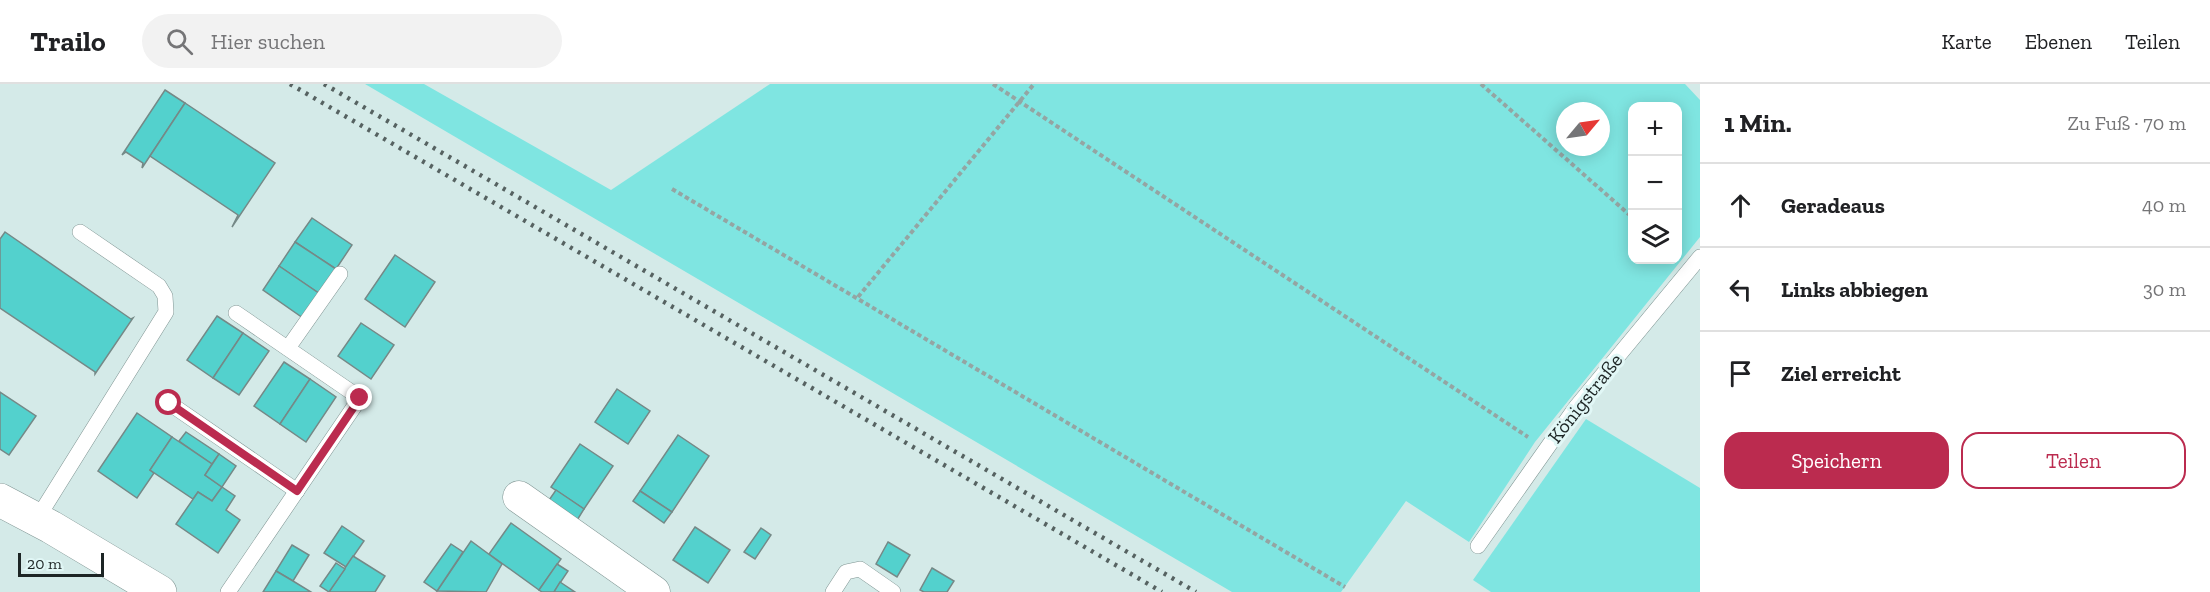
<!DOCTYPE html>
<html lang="de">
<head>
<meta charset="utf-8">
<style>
  :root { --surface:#fff; --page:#f2f2f2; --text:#202124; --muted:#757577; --line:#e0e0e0; --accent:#bb2b4f }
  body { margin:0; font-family:"Zilla Slab",serif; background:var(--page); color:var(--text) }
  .controls { position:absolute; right:18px; top:18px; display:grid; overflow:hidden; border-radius:12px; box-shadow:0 3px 15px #0003 }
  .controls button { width:54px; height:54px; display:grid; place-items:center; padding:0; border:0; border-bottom:2px solid var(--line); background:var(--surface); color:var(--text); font:30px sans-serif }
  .compass { position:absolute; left:1556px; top:18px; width:54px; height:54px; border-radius:50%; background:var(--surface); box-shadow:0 3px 15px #0003; rotate:61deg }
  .scale { position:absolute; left:18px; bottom:15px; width:86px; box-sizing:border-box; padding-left:6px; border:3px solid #1d2525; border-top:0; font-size:16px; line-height:21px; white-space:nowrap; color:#1d2525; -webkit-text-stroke:4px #e1f7f6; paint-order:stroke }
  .stop { position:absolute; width:18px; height:18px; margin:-14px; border:4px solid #bb2b4f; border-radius:50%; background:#fff }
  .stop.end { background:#bb2b4f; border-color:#fff; box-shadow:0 2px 6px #0008 }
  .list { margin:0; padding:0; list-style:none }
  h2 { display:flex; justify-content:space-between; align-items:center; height:78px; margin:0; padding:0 24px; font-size:26px }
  h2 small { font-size:20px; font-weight:400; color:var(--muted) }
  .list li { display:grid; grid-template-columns:39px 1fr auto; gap:18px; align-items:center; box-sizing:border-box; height:84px; padding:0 24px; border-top:2px solid var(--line) }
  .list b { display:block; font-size:22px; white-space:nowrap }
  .list em { font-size:20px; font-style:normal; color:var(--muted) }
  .actions { display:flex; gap:12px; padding:18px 24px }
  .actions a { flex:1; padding:14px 0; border:2px solid var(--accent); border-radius:18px; text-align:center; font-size:21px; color:var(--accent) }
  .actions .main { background:var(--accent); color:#fff }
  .icon { flex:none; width:33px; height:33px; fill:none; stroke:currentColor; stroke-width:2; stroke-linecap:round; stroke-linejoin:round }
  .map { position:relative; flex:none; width:1700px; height:508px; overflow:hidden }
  header { display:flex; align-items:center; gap:36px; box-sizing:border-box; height:84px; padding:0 30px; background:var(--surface); border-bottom:2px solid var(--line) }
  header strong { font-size:28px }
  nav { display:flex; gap:33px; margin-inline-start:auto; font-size:21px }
  .search { width:420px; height:54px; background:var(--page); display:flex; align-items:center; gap:15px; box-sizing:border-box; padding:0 21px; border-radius:33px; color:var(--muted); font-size:22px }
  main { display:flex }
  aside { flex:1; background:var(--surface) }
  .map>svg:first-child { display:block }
  .green { fill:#7fe5e1; fill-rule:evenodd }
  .building { fill:#53d1cd; stroke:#758987; stroke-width:1.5 }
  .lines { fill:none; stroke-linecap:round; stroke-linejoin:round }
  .lane-casing { stroke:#7f9492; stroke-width:16 }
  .street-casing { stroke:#7f9492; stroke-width:33 }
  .secondary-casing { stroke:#7f9492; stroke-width:34 }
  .path { stroke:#94a5a3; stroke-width:4; stroke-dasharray:4.5 3; stroke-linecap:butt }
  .lane { stroke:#fff; stroke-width:15 }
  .street { stroke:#fff; stroke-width:32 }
  .secondary { stroke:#fff; stroke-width:33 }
  .rail { stroke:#566261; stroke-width:4.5; stroke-dasharray:3 6; stroke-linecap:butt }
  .route { stroke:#bb2b4f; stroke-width:8 }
  .labels { text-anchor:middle; stroke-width:6; stroke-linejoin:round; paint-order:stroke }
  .street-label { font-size:20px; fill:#1d2525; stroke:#e1f7f6 }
</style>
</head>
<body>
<header>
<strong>Trailo</strong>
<div class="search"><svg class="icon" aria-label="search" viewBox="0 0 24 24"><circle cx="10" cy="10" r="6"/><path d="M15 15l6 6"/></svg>Hier suchen</div>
<nav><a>Karte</a><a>Ebenen</a><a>Teilen</a></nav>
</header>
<main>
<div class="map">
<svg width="1700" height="508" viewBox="0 0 1700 508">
  <rect width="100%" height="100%" fill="#d4eae8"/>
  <g class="green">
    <path d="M365 0H424L611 106 770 0H1685L1700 16V153L1535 358 1469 458 1406 417 1341 508H1232ZM1678 22V176H1632V22ZM1565 27H1601V63H1565Z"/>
    <path d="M1586 335 1700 404V508H1491L1473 496Z"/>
  </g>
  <g class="building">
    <path d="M165 6 185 19 142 84 143 79 126 68 122 71Z"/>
    <path d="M185 19 275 79 232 143 238 131 150 72Z"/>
    <path d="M312 134 352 161 336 185 295 158Z"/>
    <path d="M5 148 131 235 133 234 95 290V288L0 224V155Z"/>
    <path d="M295 158 336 185 320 210 279 182Z"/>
    <path d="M395 171 435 198 405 243 365 215Z"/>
    <path d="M279 182 320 210 303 234 263 206Z"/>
    <path d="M217 232 243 249 213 294 187 276Z"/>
    <path d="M361 239 394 261 371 295 338 272Z"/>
    <path d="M243 249 269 267 239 311 213 294Z"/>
    <path d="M284 278 310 295 280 340 254 322Z"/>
    <path d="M310 295 336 313 306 358 280 340Z"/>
    <path d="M617 305 650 327 628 360 595 338Z"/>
    <path d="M0 308 36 332 9 371 0 365Z"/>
    <path d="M137 329 172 353 150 386 154 389 137 414 98 387Z"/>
    <path d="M186 348 219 370 212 380 179 357Z"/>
    <path d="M678 351 709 372 672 428 640 407Z"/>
    <path d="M172 353 212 380 205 391 222 403 212 417 198 408 193 415 150 386Z"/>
    <path d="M580 360 613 382 584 425 551 403Z"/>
    <path d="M219 370 236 382 222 403 205 391Z"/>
    <path d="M222 403 235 412 226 426 240 436 218 469 176 440 198 408 212 417Z"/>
    <path d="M556 406 584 425 576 438 547 419Z"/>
    <path d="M640 407 672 428 664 439 633 417Z"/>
    <path d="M511 439 561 475 539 506 489 470Z"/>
    <path d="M342 442 364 457 346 483 324 469Z"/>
    <path d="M695 443 730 466 708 499 673 476Z"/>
    <path d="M761 444 771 451 755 475 744 468Z"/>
    <path d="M471 457 502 480 486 508 437 507Z"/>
    <path d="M888 458 910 471 897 493 876 480Z"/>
    <path d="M451 460 463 468 437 507 424 498Z"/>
    <path d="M292 461 309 471 293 497 276 487Z"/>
    <path d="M353 472 385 492 375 508H329Z"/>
    <path d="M336 479 345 485 329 508 320 502Z"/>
    <path d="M557 480 568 487 554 508H542L539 506Z"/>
    <path d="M932 484 954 497 947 508H924L920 506Z"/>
    <path d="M276 487 293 497 311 508H263Z"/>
    <path d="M560 498 575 508H554Z"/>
  </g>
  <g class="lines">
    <g class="lane-casing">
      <g id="lane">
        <path d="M288 264 340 190"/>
        <path d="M169 319 297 407"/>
        <path d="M37 435 166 228 165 212 159 202 80 148"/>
        <path d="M1478 462 1576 323 1700 173"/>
        <path d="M228 508 360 314 236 229"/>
        <path d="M833 508 846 488 860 485 893 508"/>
      </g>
    </g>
    <g class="street-casing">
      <path id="street" d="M519 413 654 508"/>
    </g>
    <g class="secondary-casing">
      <path id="secondary" d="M0 416 51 443 160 508"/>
    </g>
    <g class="path">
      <path d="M993 0 1528 353"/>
      <path d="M1481 0 1632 133"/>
      <path d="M672 105 1345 503"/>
      <path d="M858 213 1034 0"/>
    </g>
    <use href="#lane" class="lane"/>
    <use href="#street" class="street"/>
    <use href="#secondary" class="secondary"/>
    <g class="rail">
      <path d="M290 0 1162 508"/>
      <path d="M324 0 1196 508"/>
    </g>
  </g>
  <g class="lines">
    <path class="route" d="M169 319 297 407 360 314"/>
  </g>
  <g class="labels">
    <g class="street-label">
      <text transform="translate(1585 314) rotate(-52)" y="7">Königstraße</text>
    </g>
  </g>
</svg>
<div class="controls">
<button>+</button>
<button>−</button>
<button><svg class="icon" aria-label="layers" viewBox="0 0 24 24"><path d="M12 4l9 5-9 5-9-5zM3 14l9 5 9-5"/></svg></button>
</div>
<svg class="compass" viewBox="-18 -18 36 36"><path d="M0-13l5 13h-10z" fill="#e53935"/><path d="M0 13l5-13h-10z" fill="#757577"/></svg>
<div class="scale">20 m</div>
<div class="stop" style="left:169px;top:319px"></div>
<div class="stop end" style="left:360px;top:314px"></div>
</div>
<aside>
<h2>1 Min.<small>Zu Fuß · 70 m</small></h2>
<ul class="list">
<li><svg class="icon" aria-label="ahead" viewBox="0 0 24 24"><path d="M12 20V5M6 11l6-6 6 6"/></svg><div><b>Geradeaus</b></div><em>40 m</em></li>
<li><svg class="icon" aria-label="left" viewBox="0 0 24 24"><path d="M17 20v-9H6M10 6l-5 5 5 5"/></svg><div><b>Links abbiegen</b></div><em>30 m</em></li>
<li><svg class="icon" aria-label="arrive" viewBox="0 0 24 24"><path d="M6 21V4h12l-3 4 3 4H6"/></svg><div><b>Ziel erreicht</b></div></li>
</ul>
<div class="actions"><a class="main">Speichern</a><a>Teilen</a></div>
</aside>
</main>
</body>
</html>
